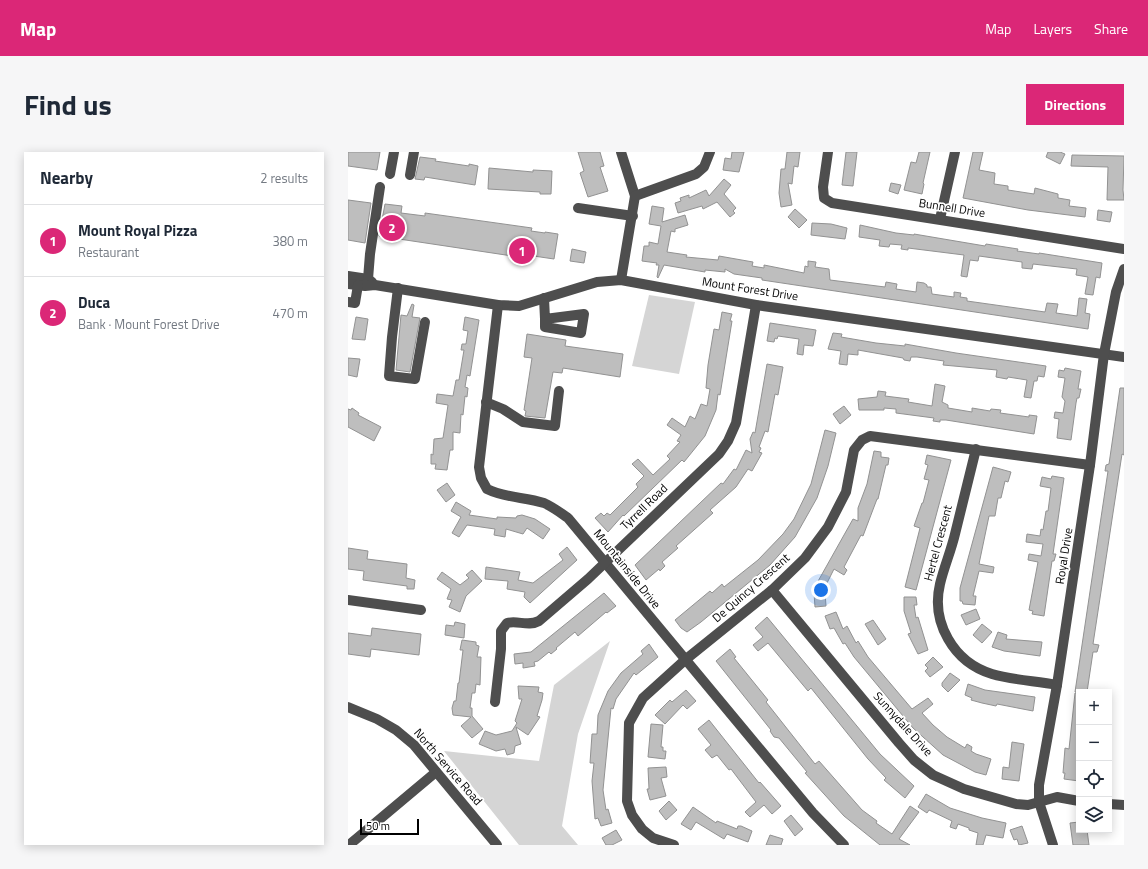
<!DOCTYPE html>
<html lang="en">
<head>
<meta charset="utf-8">
<style>
  :root { --surface:#fff; --page:#f6f6f7; --text:#1f2937; --muted:#747a83; --line:#e0e1e3; --accent:#db2777 }
  body { margin:0; font-family:"Titillium Web",sans-serif; background:var(--page); color:var(--text) }
  .controls { position:absolute; right:12px; bottom:12px; display:grid; overflow:hidden; border-radius:0px; box-shadow:0 2px 10px #0003 }
  .controls button { width:36px; height:36px; display:grid; place-items:center; padding:0; border:0; border-bottom:1px solid var(--line); background:var(--surface); color:var(--text); font:20px sans-serif }
  .scale { position:absolute; left:12px; bottom:10px; width:59px; box-sizing:border-box; padding-left:4px; border:2px solid #000; border-top:0; font-size:11px; line-height:14px; white-space:nowrap; color:#000; -webkit-text-stroke:3px #fff; paint-order:stroke }
  .you { position:absolute; left:473px; top:438px; width:14px; height:14px; margin:-10px; border:3px solid #fff; border-radius:50%; background:#1a73e8; box-shadow:0 0 0 6px #1a73e833 }
  .badge { display:grid; place-items:center; width:26px; height:26px; border-radius:50%; background:var(--accent); color:#fff; font-size:13px; font-weight:700 }
  .pin { position:absolute; translate:-50% -50%; border:2px solid #fff; box-shadow:0 1px 4px #0006 }
  .list { margin:0; padding:0; list-style:none }
  h2 { display:flex; justify-content:space-between; align-items:center; height:52px; margin:0; padding:0 16px; font-size:17px }
  h2 small { font-size:13px; font-weight:400; color:var(--muted) }
  .list li { display:grid; grid-template-columns:26px 1fr auto; gap:12px; align-items:center; box-sizing:border-box; height:72px; padding:0 16px; border-top:1px solid var(--line) }
  .list b { display:block; font-size:15px; white-space:nowrap }
  .list p { margin:0; font-size:13px; white-space:nowrap; color:var(--muted) }
  .list em { font-size:13px; font-style:normal; color:var(--muted) }
  .icon { flex:none; width:22px; height:22px; fill:none; stroke:currentColor; stroke-width:2; stroke-linecap:round; stroke-linejoin:round }
  .map { position:relative; flex:none; width:776px; height:693px; overflow:hidden; border-radius:0px }
  header { display:flex; align-items:center; gap:24px; box-sizing:border-box; height:56px; padding:0 20px; background:var(--accent); color:#fff }
  header strong { font-size:19px }
  nav { display:flex; gap:22px; margin-inline-start:auto; font-size:14px }
  .intro { display:flex; align-items:center; justify-content:space-between; box-sizing:border-box; height:96px; padding:0 24px }
  h1 { margin:0; font-size:28px }
  .button { padding:10px 18px; border-radius:0px; background:var(--accent); color:#fff; font-size:14px; font-weight:700 }
  main { display:flex; gap:24px; padding:0 24px }
  aside { flex:1; background:var(--surface); border-radius:0px; box-shadow:0 2px 10px #0003 }
  .map>svg:first-child { display:block }
  .green { fill:#d5d5d5 }
  .building { fill:#bebebe; stroke:#929292 }
  .lines { fill:none; stroke-linecap:round; stroke-linejoin:round }
  .minor { stroke:#4e4e4e; stroke-width:10 }
  .labels { text-anchor:middle; stroke-width:3.5; stroke-linejoin:round; paint-order:stroke }
  .street-label { font-size:12px; fill:#000; stroke:#fff }
</style>
</head>
<body>
<header>
<strong>Map</strong>
<nav><a>Map</a><a>Layers</a><a>Share</a></nav>
</header>
<div class="intro"><h1>Find us</h1><a class="button">Directions</a></div>
<main>
<aside>
<h2>Nearby<small>2 results</small></h2>
<ul class="list">
<li><span class="badge">1</span><div><b>Mount Royal Pizza</b><p>Restaurant</p></div><em>380 m</em></li>
<li><span class="badge">2</span><div><b>Duca</b><p>Bank · Mount Forest Drive</p></div><em>470 m</em></li>
</ul>
</aside>
<div class="map">
<svg width="776" height="693" viewBox="0 0 776 693">
  <rect width="100%" height="100%" fill="#fff"/>
  <g class="green">
    <path d="M301 143 347 150 331 222 284 214Z"/>
    <path d="M262 489 230 582 214 674 230 693H171L96 599 191 609 206 533Z"/>
  </g>
  <g class="building">
    <path d="M0 0H32L29 18 0 14Z"/>
    <path d="M230 0H252L256 14 252 15 260 39 240 45 232 21 236 19Z"/>
    <path d="M384 0H396L391 20 375 18 377 6 383 7Z"/>
    <path d="M439 0H452L450 15 446 14 444 32 440 31 444 53 433 55 431 41 433 17H437Z"/>
    <path d="M498 0H509L505 34 494 33Z"/>
    <path d="M571 0H582L575 31 576 32 574 42 556 38 563 10 568 11Z"/>
    <path d="M625 0H635L631 18 647 21 646 32 660 34V38L686 42 687 36 710 42V46L722 48 721 54 738 56 737 65 680 58 615 46Z"/>
    <path d="M700 0H712L717 2 712 12 698 5Z"/>
    <path d="M724 3 776 4 775 38 776 48H759L760 15 723 14Z"/>
    <path d="M72 5 88 7 87 9 121 14V12L130 14 127 33 77 25 76 28 67 27Z"/>
    <path d="M141 16 185 20V18L204 19 203 42H192V40L140 37Z"/>
    <path d="M376 27 383 33 376 42 388 56 385 59 387 61 382 65 369 50 355 57 354 54 330 61 327 51 333 49 332 46 341 43V46L358 38 361 44Z"/>
    <path d="M543 31 553 33 550 42 541 39Z"/>
    <path d="M0 48 23 51 17 91 0 88Z"/>
    <path d="M37 52 54 54 53 61 77 64V61L184 76 183 79 197 81V80L210 82 206 107 172 102 171 105 31 84Z"/>
    <path d="M304 54 316 56 314 70 337 63 340 73 327 77V80L323 79 319 100 339 103 338 105 370 108 371 104 405 110 404 114 416 116V113L456 121 457 114 460 115V109L468 110 467 115 481 117 482 128 537 135 538 130 549 132 548 137 568 140 569 130 576 131 579 133V135H583L584 142 606 145V140L613 141 612 145 619 146V149L697 160 699 151 710 152 708 161 729 164 731 146 739 147 737 161 742 162 740 177 414 128V126L386 122 377 117V120L357 118V120L316 113 310 126 309 125 311 113H308L309 111 294 109 296 94H301V90L310 92 313 74 301 72Z"/>
    <path d="M447 57 459 68 451 76 440 65Z"/>
    <path d="M750 58 764 60 762 70 749 68Z"/>
    <path d="M464 71 483 72 499 76 497 87 463 83Z"/>
    <path d="M512 73 548 81 566 83V82L637 94 638 92 670 97 669 99 691 102V101L754 111 752 126 748 125 745 143 737 142 740 125 728 123 729 117 685 112 684 117 674 116V110L631 104 630 109 622 108 619 125 613 124 616 103 560 96V98L553 97 554 93 542 92 541 95 531 94 532 88 511 85Z"/>
    <path d="M224 97 238 100 236 111 222 109Z"/>
    <path d="M64 152 66 153 64 165 72 166 62 220 48 218 53 163 59 164Z"/>
    <path d="M374 160 384 162 382 169H384L372 243 370 242 368 258 357 284 336 310 334 308 276 364 275 363 260 380 247 366 253 361 256 364 259 361 262 363 290 335 288 332 296 324 284 312 290 307 305 323 322 307 319 304 332 290 329 289 333 283 319 273 324 266 337 275 342 264 347 267 353 252 359 254 362 237 358 236 360 213 366 177 371 178Z"/>
    <path d="M8 165 20 167 17 188 4 187Z"/>
    <path d="M117 165 131 168 122 224 119 223 117 235 120 236 119 245 117 244 115 263 113 262 112 281 105 280V298H102L99 318 87 317 88 312H83V302L85 303 86 287 95 286 100 253 88 251 89 242 105 244 108 228H111L116 198H113L114 192H118L120 179 115 178Z"/>
    <path d="M422 171 468 178 465 194 456 193 455 203 449 202 451 187 430 184 429 187 427 186 426 190 419 189Z"/>
    <path d="M485 181 494 182 493 185 528 191 557 194V192L608 201 698 214 696 225 690 224 689 229H686L683 246 676 245 679 228 660 225 659 227 648 225 649 218 595 213 596 209 569 205H563L562 209 556 208 555 206 510 198V203L500 202 499 213 491 212 493 199 480 197Z"/>
    <path d="M179 182 218 188 217 194 275 202 272 225 215 216 214 221 205 220 197 266 177 264 178 259 176 258 184 206 176 205Z"/>
    <path d="M0 206 12 207 9 225 0 223Z"/>
    <path d="M419 212 435 215 430 243 427 242 420 280 417 279 411 295 413 296 411 300 414 301 404 319 400 317 388 335 362 358 365 361 328 394 330 396 314 410 317 414 312 419 311 417 298 428 287 413 373 331 375 332 386 317 388 318 398 298 404 301 402 287 405 280 407 281Z"/>
    <path d="M717 216 733 219 730 237H733L731 246H729L728 251 723 288 709 286 711 267 706 266 707 260 715 261 717 249 714 245 717 226 710 225 711 218 716 219Z"/>
    <path d="M587 232 597 234 594 250 600 253V256L624 260V256L642 259 643 257 653 258 652 261 681 265V263L689 264 686 282 598 268H592V270L585 269 586 266 548 261V257L536 256V258H511L510 247 529 245 530 239 538 240 537 244 561 247 560 250 584 254Z"/>
    <path d="M772 236H776V303L774 302 745 492 751 493 749 500H745L739 540H727L760 319H757L758 313 761 312Z"/>
    <path d="M496 254 503 263 492 272 485 262Z"/>
    <path d="M4 256 11 261 10 263 33 275 26 289 0 275V257L3 258Z"/>
    <path d="M477 278 488 281 480 314 469 346 447 385 422 413 353 470 339 480 333 476 327 468 362 439 364 441 374 432 376 435 410 408 435 382 446 367 463 332Z"/>
    <path d="M526 299 533 300V305L541 306 540 313H538L530 347H529L515 384 513 383 496 415 499 418 496 423 486 417 477 435 469 431 505 367 510 369V356L519 332Z"/>
    <path d="M579 303 603 308 568 438 557 435 572 376 566 374 574 351H575L581 328 576 327 580 313 577 312Z"/>
    <path d="M645 315 663 320 660 330 657 329 653 346H650L647 364H641L631 412 646 415 645 421 631 419 625 444H628L627 453 615 452 614 449H612V436Z"/>
    <path d="M704 324 716 326 705 402H708L706 409H704L696 464 684 462 685 459 681 458 690 410 680 408 681 402 693 404 695 392 678 390 679 382 692 384 693 377 695 378 698 359H700L703 336 692 334 694 325 703 327Z"/>
    <path d="M99 331 107 343 98 350 89 338Z"/>
    <path d="M108 350 123 359 121 363 149 367V365L168 366 169 364 174 363 187 367 202 377 195 387 179 376 175 382 158 377 157 385 146 383 147 377 119 373 111 385 104 381 113 365 103 359Z"/>
    <path d="M219 395 229 408 182 451 176 445 177 440 159 437 160 429 137 427 138 415 172 420 170 428 185 431 215 408 211 402Z"/>
    <path d="M0 396 20 399 19 407 59 412 58 426 67 428 66 437H59V434L15 428 16 419 0 417Z"/>
    <path d="M124 418 134 429 118 444 112 460 101 455 104 448 99 447 103 437 89 427 94 420 112 433 121 426 118 423Z"/>
    <path d="M477 440 478 454 467 455 466 441Z"/>
    <path d="M256 441 268 454 259 461 258 460 230 484 227 480 208 496 209 497 203 502 201 500 190 509 186 510 187 514 175 516V511L167 512 166 502 183 500Z"/>
    <path d="M556 445H568L569 453H566L568 466 570 465 580 498 570 502 560 482 563 481 556 459Z"/>
    <path d="M628 457 632 467 618 473 613 463Z"/>
    <path d="M488 460 495 477 499 474 508 491 510 489 520 505 564 557 580 546 585 552 574 561 585 573 599 585 617 596 619 592 624 595 623 599 628 602 643 607 638 623 627 620 595 603 565 576 506 505 497 491 495 492 486 476 482 477 477 464Z"/>
    <path d="M419 465 532 602 566 634 557 646 536 628 538 626 520 607 463 536 460 539 420 491 410 499 405 493 415 485 407 476Z"/>
    <path d="M525 468 538 487 530 493 517 472Z"/>
    <path d="M107 470 117 472 116 486 97 483 98 473 106 474Z"/>
    <path d="M634 472 644 480 634 491 625 483Z"/>
    <path d="M24 476 73 482 71 503 23 497 22 505 0 502V481L23 484Z"/>
    <path d="M650 480 659 483 658 487 694 490 692 504 656 499 644 495Z"/>
    <path d="M114 488 128 490V493L131 494 129 505H133L132 533 128 532 127 541H124L122 556H124V564L135 577 124 586 113 574 123 565 105 563 104 556 106 549H108L110 531H111L115 498H112Z"/>
    <path d="M301 492 310 505 288 523 286 521 268 547 265 557 263 556 255 638 258 658 260 657 264 671 253 674 250 666 247 667 244 629 246 611H242L244 582H249L250 563 260 539 273 521 295 502 293 499Z"/>
    <path d="M382 497 388 505 386 506 420 548 418 550 467 612 471 609 514 658 529 669 528 671 544 682 562 654 571 660 551 687 562 693H532L496 664 457 621 459 620 431 586 426 585 422 579 423 578 368 509Z"/>
    <path d="M585 505 595 515 582 525 577 519 580 516 577 513Z"/>
    <path d="M602 521 612 528 600 540 594 534V531Z"/>
    <path d="M620 532 637 538 687 545 685 559 649 552 648 554 634 551 623 548 624 546 617 543Z"/>
    <path d="M170 534 191 535 190 540 195 541 194 548 189 564 192 565 180 583 168 575 173 592 167 594 166 601 159 603 157 597 148 599 131 592 137 579 148 583 164 579 169 571 167 569 174 547H171Z"/>
    <path d="M338 538 348 549 339 557 335 553 317 572 307 563 322 548 324 550Z"/>
    <path d="M727 541H731V605L729 618H731V629L716 627 717 621H715L717 596 721 597Z"/>
    <path d="M361 568 411 631 412 630 433 654 424 662 416 653 402 665 397 660 408 650 383 617 381 618 369 603 364 606 357 598 363 593 350 577Z"/>
    <path d="M303 572 315 573 313 595H315V599H318L317 607 300 605Z"/>
    <path d="M664 590 676 592 671 629 654 627 655 615 661 616Z"/>
    <path d="M318 615 319 625 313 626 318 644 302 648 299 637H301L300 616Z"/>
    <path d="M578 642 602 656 634 666 658 671 655 686 638 683 635 693H628L630 681 621 678V676L610 672 608 677 602 675 604 669 581 658 579 661 570 655Z"/>
    <path d="M321 649 329 658 318 668 311 659Z"/>
    <path d="M345 655 368 671 369 669 389 677 390 674H393L404 679 400 690 379 682 376 687 348 670 343 678 333 672Z"/>
    <path d="M443 663 455 677 447 684 436 669Z"/>
    <path d="M731 670V678H739L741 693H725L722 671Z"/>
    <path d="M674 674 680 691 671 693 669 687 666 688 662 678Z"/>
    <path d="M268 678 274 688 264 693H258L254 686Z"/>
    <path d="M422 683 435 687 433 693H418Z"/>
  </g>
  <g class="lines">
    <g class="minor">
      <path d="M273 0 287 44 273 128"/>
      <path d="M480 0 475 35 476 46 484 51 776 97"/>
      <path d="M42 22 46 0"/>
      <path d="M62 23 66 0"/>
      <path d="M287 44 348 22 356 15 362 0"/>
      <path d="M230 56 285 64"/>
      <path d="M592 67 607 0"/>
      <path d="M0 124 20 127 24 130"/>
      <path d="M20 127 22 102 32 35"/>
      <path d="M0 132 17 134 27 133 150 153 171 154 249 130 273 128 408 153 776 205"/>
      <path d="M50 136 44 185 41 224 67 227 77 170"/>
      <path d="M196 146 197 167 236 162 233 181 197 175V167"/>
      <path d="M0 150 7 151 10 133"/>
      <path d="M150 153 131 315 133 326 139 337C157 346 177 345 196 351 205 355 213 361 220 366L465 661 496 693"/>
      <path d="M138 250 155 257 175 270 207 274 211 239"/>
      <path d="M628 297C621 325 614 354 607 382 603 399 596 415 592 432 583 470 605 510 644 522 664 528 688 529 709 533"/>
      <path d="M424 438 551 591 566 608 585 623 616 637 668 652 680 653 709 645 731 649"/>
      <path d="M0 448 73 458"/>
      <path d="M147 550 153 497V479L159 471C170 468 180 475 191 469L240 427 371 302 380 289 388 271 408 153"/>
      <path d="M0 555 29 567 48 578 66 593 149 693"/>
      <path d="M761 652 776 653"/>
      <path d="M1 693 88 620"/>
      <path d="M326 693 305 686 294 677 284 663 279 649 281 571 295 546 337 508 424 438 457 406 480 375 498 340 506 298 514 288 522 284 742 313"/>
      <path d="M705 693 691 650V633L709 533 742 313 756 202 768 140 776 117"/>
    </g>
  </g>
  <g class="labels">
    <g class="street-label">
      <text transform="translate(604 56) rotate(9)" y="4">Bunnell Drive</text>
      <text transform="translate(402 137) rotate(9)" y="4">Mount Forest Drive</text>
      <text transform="translate(296 355) rotate(-44)" y="4">Tyrrell Road</text>
      <text transform="translate(590 391) rotate(-75)" y="4">Hertel Crescent</text>
      <text transform="translate(716 404) rotate(-81)" y="4">Royal Drive</text>
      <text transform="translate(279 417) rotate(51)" y="4">Mountainside Drive</text>
      <text transform="translate(403 436) rotate(-41)" y="4">De Quincy Crescent</text>
      <text transform="translate(555 572) rotate(48)" y="4">Sunnydale Drive</text>
      <text transform="translate(100 615) rotate(49)" y="4">North Service Road</text>
    </g>
  </g>
</svg>
<div class="controls">
<button>+</button>
<button>−</button>
<button><svg class="icon" aria-label="locate" viewBox="0 0 24 24"><circle cx="12" cy="12" r="6"/><path d="M12 2v4M12 18v4M2 12h4M18 12h4"/></svg></button>
<button><svg class="icon" aria-label="layers" viewBox="0 0 24 24"><path d="M12 4l9 5-9 5-9-5zM3 14l9 5 9-5"/></svg></button>
</div>
<div class="scale">50 m</div>
<div class="you"></div>
<div class="pin badge" style="left:174px;top:99px">1</div>
<div class="pin badge" style="left:44px;top:76px">2</div>
</div>
</main>
</body>
</html>
